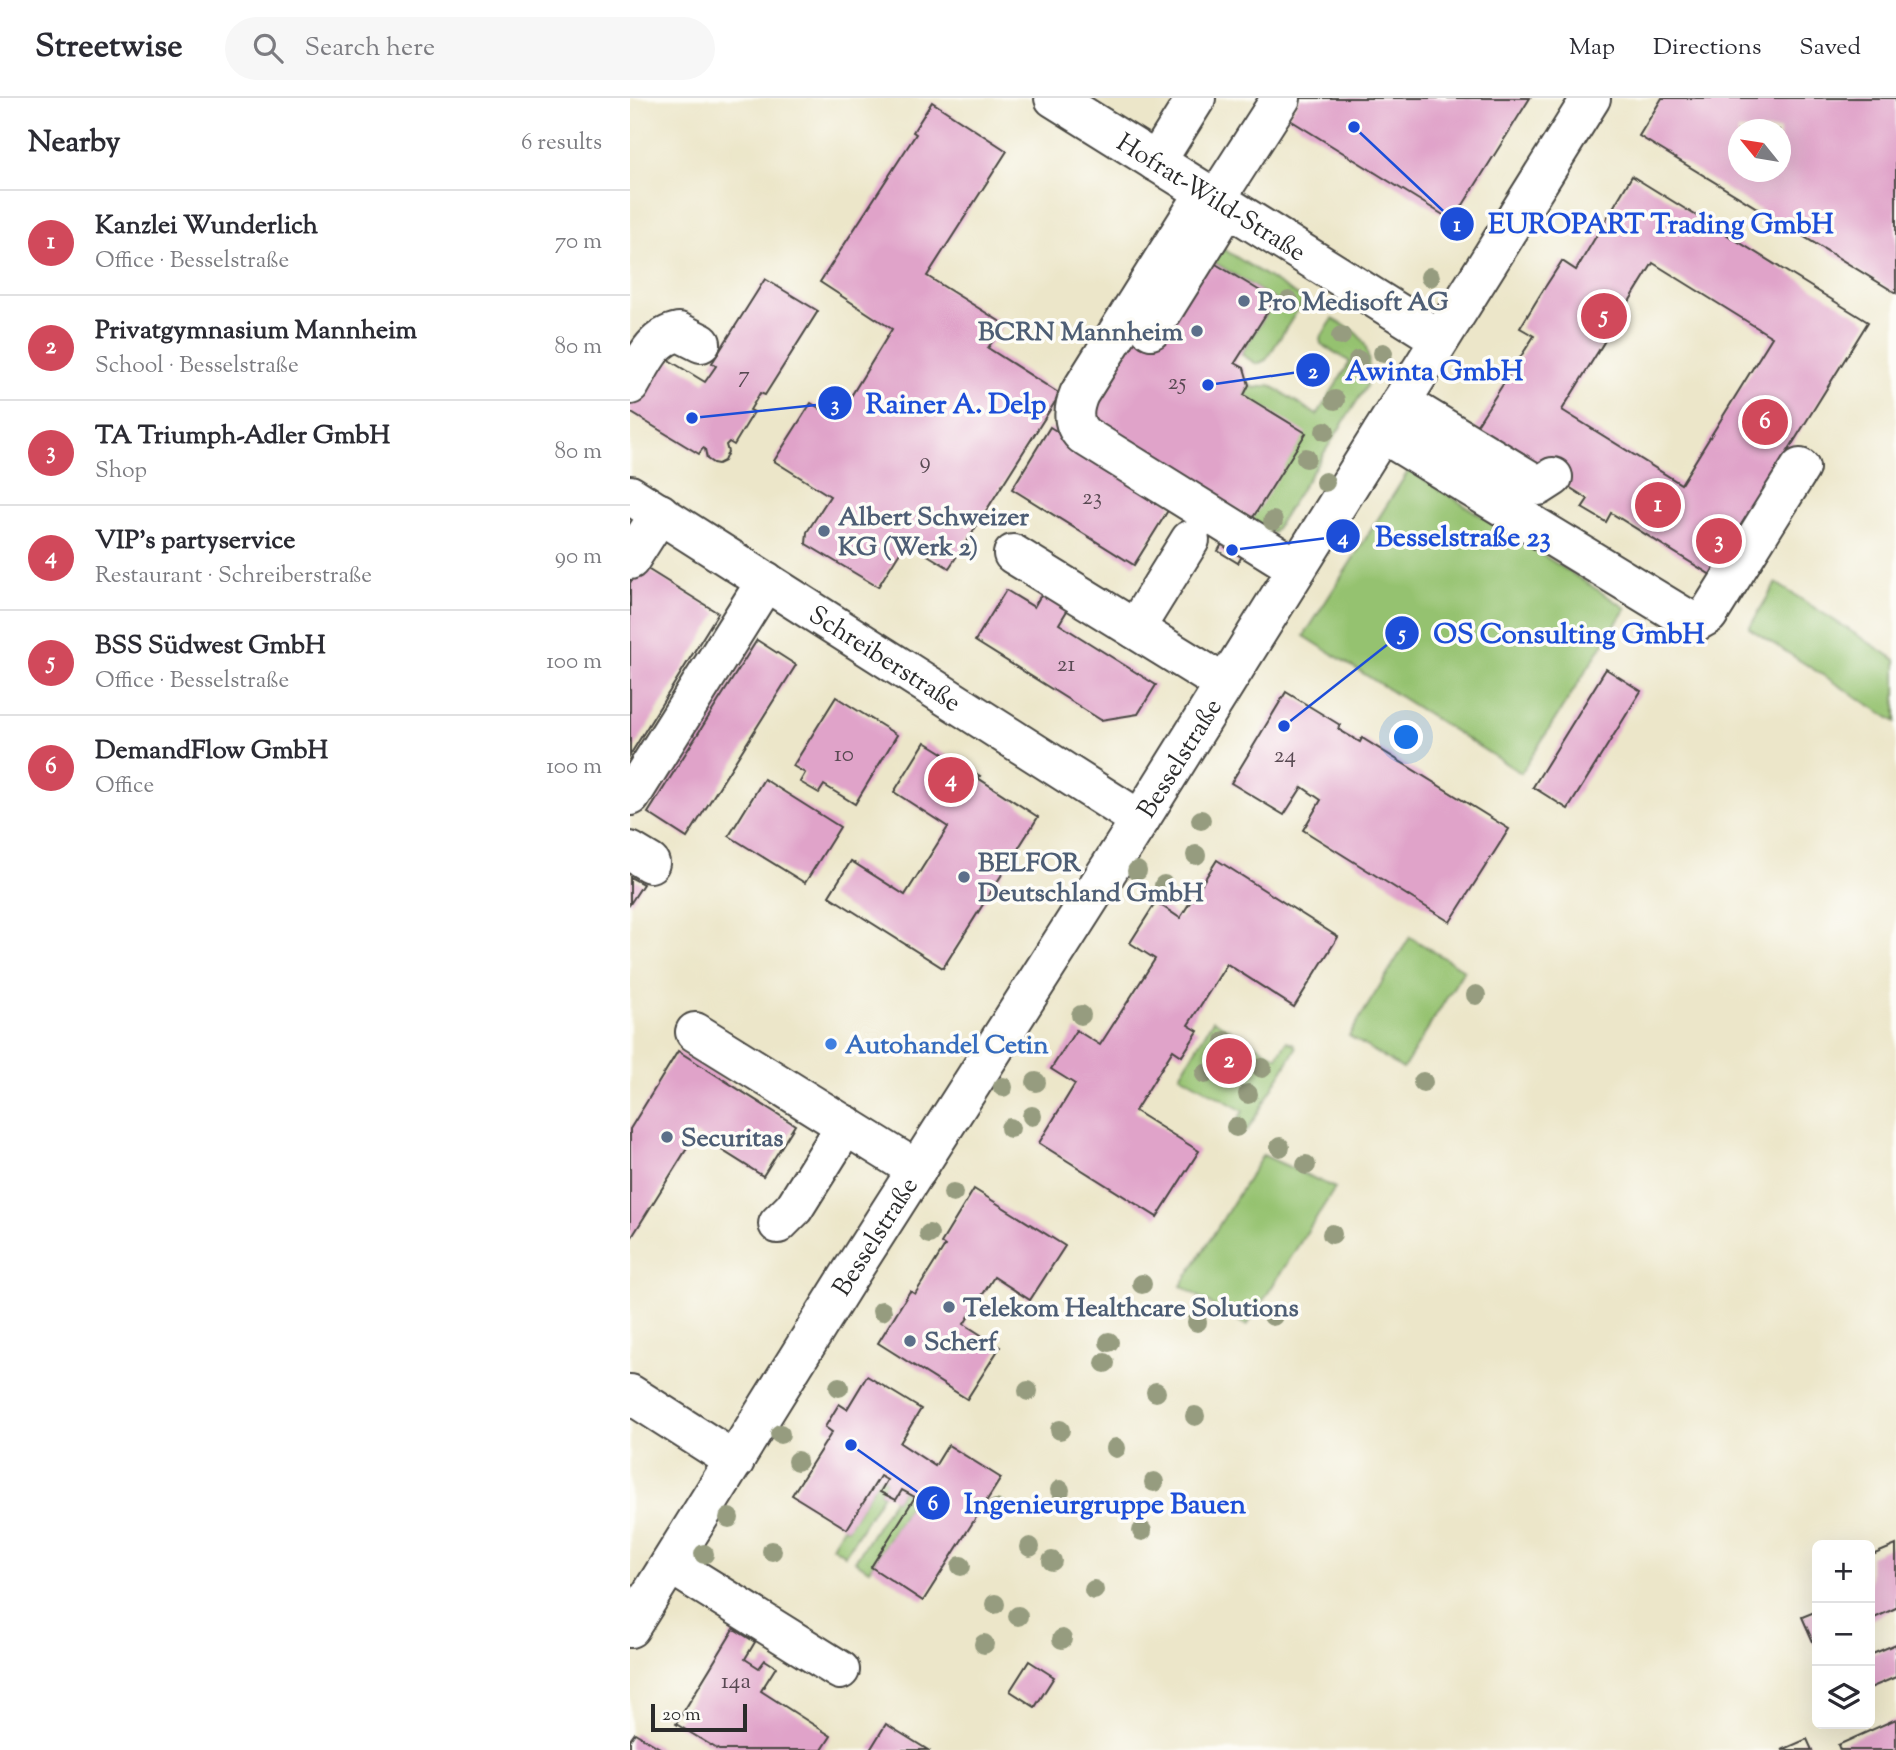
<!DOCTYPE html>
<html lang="en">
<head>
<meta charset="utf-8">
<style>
  :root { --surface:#fff; --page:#f7f7f7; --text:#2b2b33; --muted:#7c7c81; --line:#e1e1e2; --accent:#d1495b }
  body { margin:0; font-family:"Sorts Mill Goudy",serif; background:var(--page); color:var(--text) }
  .controls { position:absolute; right:21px; bottom:21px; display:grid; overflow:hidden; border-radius:10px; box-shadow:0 7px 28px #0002 }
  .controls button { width:63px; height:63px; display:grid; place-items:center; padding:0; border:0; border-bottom:2px solid var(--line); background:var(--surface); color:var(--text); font:35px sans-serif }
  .compass { position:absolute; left:1098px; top:21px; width:63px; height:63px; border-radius:50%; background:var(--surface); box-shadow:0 7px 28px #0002; rotate:300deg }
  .scale { position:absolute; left:21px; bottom:18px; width:96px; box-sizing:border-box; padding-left:7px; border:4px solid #2b2b2b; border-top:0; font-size:19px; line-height:24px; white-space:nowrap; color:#2b2b2b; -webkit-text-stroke:5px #fdfcf7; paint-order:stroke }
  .you { position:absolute; left:777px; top:640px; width:24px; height:24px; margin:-18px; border:5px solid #fff; border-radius:50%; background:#1a73e8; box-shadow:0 0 0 10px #1a73e833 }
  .badge { display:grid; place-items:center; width:46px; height:46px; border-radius:50%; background:var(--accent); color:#fff; font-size:23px; font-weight:700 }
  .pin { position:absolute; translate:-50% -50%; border:4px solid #fff; box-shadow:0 2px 7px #0006 }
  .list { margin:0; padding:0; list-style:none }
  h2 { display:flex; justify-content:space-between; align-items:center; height:91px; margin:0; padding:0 28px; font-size:30px }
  h2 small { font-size:23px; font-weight:400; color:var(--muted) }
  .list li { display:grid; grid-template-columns:46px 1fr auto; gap:21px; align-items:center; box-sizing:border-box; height:105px; padding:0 28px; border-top:2px solid var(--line) }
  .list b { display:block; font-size:26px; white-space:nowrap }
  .list p { margin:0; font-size:23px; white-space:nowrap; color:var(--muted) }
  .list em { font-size:23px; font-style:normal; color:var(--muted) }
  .icon { flex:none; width:38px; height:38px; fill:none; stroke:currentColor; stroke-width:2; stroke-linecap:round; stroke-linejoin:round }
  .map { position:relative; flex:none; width:1266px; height:1652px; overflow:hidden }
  header { display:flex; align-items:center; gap:42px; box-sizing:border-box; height:98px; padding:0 35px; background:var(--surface); border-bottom:2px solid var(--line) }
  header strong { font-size:33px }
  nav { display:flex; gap:38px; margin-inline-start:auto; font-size:24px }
  .search { width:490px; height:63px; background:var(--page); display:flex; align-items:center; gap:18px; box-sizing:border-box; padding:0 24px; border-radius:38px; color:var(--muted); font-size:26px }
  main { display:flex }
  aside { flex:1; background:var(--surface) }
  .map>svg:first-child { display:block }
  .green { fill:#95c270; stroke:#60764e; stroke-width:2 }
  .building { fill:#e0a3c9; fill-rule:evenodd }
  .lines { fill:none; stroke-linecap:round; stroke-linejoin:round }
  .minor-casing { stroke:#484743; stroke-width:42 }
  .minor { stroke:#fff; stroke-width:38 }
  .tree { fill:#969c7f }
  .service-dot { fill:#5c6f8a; stroke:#fdfcf7; stroke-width:2.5 }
  .shop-dot { fill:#3f7fe0; stroke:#fdfcf7; stroke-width:2.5 }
  .labels { text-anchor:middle; stroke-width:7; stroke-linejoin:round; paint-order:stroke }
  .number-label { font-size:23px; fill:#584952 }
  .street-label { font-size:26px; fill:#2b2b2b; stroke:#fdfcf7 }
  .service-label { font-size:26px; font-weight:bold; fill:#4e5e75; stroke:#fdfcf7; text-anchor:start }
  .shop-label { font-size:26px; font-weight:bold; fill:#366cbe; stroke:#fdfcf7; text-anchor:start }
  .leader { fill:none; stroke:#1d4ed8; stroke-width:2.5 }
  .callout-dot { fill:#1d4ed8; stroke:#fdfcf7; stroke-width:2.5 }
  .mark-label { font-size:21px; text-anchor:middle; font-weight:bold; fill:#fff }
  .callout-label { font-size:28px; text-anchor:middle; font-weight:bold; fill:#1d4ed8; stroke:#fdfcf7; stroke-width:7; stroke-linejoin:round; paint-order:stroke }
</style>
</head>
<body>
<header>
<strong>Streetwise</strong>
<div class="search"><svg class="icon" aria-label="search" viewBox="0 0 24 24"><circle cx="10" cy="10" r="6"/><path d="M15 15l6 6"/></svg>Search here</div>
<nav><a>Map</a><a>Directions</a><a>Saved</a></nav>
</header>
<main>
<aside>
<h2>Nearby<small>6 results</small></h2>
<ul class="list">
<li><span class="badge">1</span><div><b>Kanzlei Wunderlich</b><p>Office · Besselstraße</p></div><em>70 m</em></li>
<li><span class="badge">2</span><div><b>Privatgymnasium Mannheim</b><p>School · Besselstraße</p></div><em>80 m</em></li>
<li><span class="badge">3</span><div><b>TA Triumph-Adler GmbH</b><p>Shop</p></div><em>80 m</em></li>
<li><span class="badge">4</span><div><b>VIP’s partyservice</b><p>Restaurant · Schreiberstraße</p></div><em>90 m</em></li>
<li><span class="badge">5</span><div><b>BSS Südwest GmbH</b><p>Office · Besselstraße</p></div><em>100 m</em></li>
<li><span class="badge">6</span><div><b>DemandFlow GmbH</b><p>Office</p></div><em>100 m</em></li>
</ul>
</aside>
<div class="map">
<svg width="1266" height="1652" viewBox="0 0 1266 1652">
  <rect width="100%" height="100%" fill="#fdfcf7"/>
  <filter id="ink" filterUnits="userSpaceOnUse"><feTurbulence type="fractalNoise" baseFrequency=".0143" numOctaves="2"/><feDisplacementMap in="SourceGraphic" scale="14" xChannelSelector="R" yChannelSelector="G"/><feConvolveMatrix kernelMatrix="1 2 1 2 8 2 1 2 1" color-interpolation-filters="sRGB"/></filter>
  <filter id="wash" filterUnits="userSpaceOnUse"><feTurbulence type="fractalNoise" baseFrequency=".00686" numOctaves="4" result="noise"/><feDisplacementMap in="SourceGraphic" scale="28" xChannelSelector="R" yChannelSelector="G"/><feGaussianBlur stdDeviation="1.57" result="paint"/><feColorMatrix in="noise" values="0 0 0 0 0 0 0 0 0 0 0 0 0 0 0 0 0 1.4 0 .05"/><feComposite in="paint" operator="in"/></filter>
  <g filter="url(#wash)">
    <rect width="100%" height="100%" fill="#ece6c9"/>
    <g class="green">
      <path d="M587 147 673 201 672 205 636 262 627 266 611 256 645 202 579 161Z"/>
      <path d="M703 221C710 225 720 230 727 236 741 248 740 272 736 289L643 435 622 421 614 297 619 287 625 290 640 287 687 317 720 264 691 246 690 240Z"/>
      <path d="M779 372 996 510 891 675 674 538Z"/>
      <path d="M1146 485 1266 562V624L1119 530Z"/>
      <path d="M780 839 834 872 773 971 719 938Z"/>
      <path d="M583 922 647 959 657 943 664 946 666 950 617 1033 606 1035 602 1032 613 1013 550 977Z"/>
      <path d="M633 1057 705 1090 617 1228 551 1188Z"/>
      <path d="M250 1378 257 1382 250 1394 253 1396 215 1457 202 1448 213 1429 217 1431Z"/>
      <path d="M272 1392 285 1399 239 1472 225 1463 264 1401 266 1402Z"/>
    </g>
    <g id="blocks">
      <g class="building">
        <path d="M670 0H900L823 123 657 20Z"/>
        <path d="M1032 0H1266V195L1009 38ZM1108 32H1150V74H1108Z"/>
        <path d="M302 4 377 53 297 178 374 226 358 250 430 296 335 446 319 470 276 444 248 489 176 446 177 434 200 398 144 363 181 305 207 321 262 231 190 184 286 36 283 34Z"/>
        <path d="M1002 78 1238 224 1081 477 981 415 976 424 952 410 958 401 845 330 904 238 890 230 910 197 932 163 946 172ZM1023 165 1142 239 1051 386 932 312Z"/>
        <path d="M561 151 645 202 605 265 614 270 619 287 614 297 676 335 622 421 455 318Z"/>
        <path d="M135 181 188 213 135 297 130 295 120 312 124 314 104 347 99 344 96 347 98 354 94 363 88 366 83 365 77 361 75 351 73 350 69 356 0 314V300L27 255 75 284 86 268 82 265Z"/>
        <path d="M420 329 542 406 504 467 382 391Z"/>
        <path d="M596 439 616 451 608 465 588 453Z"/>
        <path d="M11 467 88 515 0 657V485Z"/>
        <path d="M376 492 404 509 412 495 438 511 429 526 526 587 508 616 471 622 345 543Z"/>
        <path d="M127 542 166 567 57 740 18 715Z"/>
        <path d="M976 571 1011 593 938 711 903 689Z"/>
        <path d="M656 594 710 627 708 631 730 644 732 640 879 731 820 824 673 732 691 702 672 689 654 717 601 685Z"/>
        <path d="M206 599 267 637 225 706 194 687 189 695 170 684 175 675 163 668Z"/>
        <path d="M295 644 350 678 348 680 408 719 313 870 199 798 221 763 275 797 318 729 264 694Z"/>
        <path d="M134 681 210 729 175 785 99 738Z"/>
        <path d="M587 762 708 839 664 909 597 866 558 927 568 933 552 958 543 952 505 1013 569 1053 527 1119 409 1045 445 986 421 971 446 932 470 947 525 861 500 845 526 804 550 820Z"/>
        <path d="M0 779 13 786 0 806Z"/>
        <path d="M48 953 165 1027 133 1078 66 1036 0 1142V1031Z"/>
        <path d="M344 1091 435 1148 400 1202 364 1179 334 1226 370 1249 337 1301 248 1245 280 1193 285 1196 315 1148 311 1145Z"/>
        <path d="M237 1278 291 1311 270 1345 305 1368 318 1347 371 1380 293 1503 241 1469 285 1399 272 1392 266 1402 250 1394 257 1382 250 1378 217 1431 162 1397 202 1334 195 1329 209 1306 217 1311Z"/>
        <path d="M1266 1447V1510L1240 1522V1458Z"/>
        <path d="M1187 1513V1545L1184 1546 1172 1519Z"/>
        <path d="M104 1531 125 1544 115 1561 129 1570 135 1562 146 1569 131 1593 201 1638 192 1652H89L46 1626Z"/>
        <path d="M1266 1546V1579L1240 1590V1557Z"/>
        <path d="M399 1563 424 1579 405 1609 380 1593Z"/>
        <path d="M1266 1621V1652H1210L1208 1647Z"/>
        <path d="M256 1626 298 1652H240Z"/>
        <path d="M5 1635 33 1652H0V1642Z"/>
        <path d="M1177 1641 1182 1652H1152Z"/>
      </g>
    </g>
  </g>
  <g filter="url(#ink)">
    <use href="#blocks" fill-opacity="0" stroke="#484743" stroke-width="2"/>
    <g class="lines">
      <g class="minor-casing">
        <g id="minor">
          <path id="s1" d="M424 0 810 241"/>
          <path d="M526 64 566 0"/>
          <path d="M575 95 449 296C443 311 441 325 453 337L667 470"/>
          <path d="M586 101 651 0"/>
          <path d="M521 232 598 109"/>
          <path d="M0 287C13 265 22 239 49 234L71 245"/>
          <path d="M771 304 909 388 923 379"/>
          <path d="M752 335 1064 525 1078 517 1170 370"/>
          <path id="s2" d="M0 397 510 722"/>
          <path d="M383 456 594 586"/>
          <path d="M0 462 30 415"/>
          <path d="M505 531 560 442"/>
          <path d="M1 698 136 483"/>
          <path d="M0 753 20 765"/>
          <path d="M65 934 287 1072"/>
          <path d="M148 1126 164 1110 216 1027"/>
          <path d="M0 1296 105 1363"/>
          <path d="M40 1466 210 1572"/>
          <path id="s3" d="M0 1530 222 1173 510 722 961 0"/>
        </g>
      </g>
      <use href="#minor" class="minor"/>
    </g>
    <g class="tree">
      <circle cx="800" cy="179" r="10"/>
      <circle cx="659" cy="203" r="10"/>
      <circle cx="711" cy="238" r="10"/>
      <circle cx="753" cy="255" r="10"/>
      <circle cx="728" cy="262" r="10"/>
      <circle cx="705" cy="302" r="10"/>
      <circle cx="695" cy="333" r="10"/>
      <circle cx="676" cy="360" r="10"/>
      <circle cx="695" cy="384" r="10"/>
      <circle cx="643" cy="423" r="10"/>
      <circle cx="571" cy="722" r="10"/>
      <circle cx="566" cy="757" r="10"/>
      <circle cx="507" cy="773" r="10"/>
      <circle cx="534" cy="787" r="10"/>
      <circle cx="846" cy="897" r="10"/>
      <circle cx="451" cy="917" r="10"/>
      <circle cx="595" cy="943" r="10"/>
      <circle cx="632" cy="970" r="10"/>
      <circle cx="603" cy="971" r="10"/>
      <circle cx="575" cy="976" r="10"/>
      <circle cx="406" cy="984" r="10"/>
      <circle cx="793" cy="984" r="10"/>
      <circle cx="373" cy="989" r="10"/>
      <circle cx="618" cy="996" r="10"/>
      <circle cx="402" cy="1018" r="10"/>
      <circle cx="606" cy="1029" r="10"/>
      <circle cx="380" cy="1030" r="10"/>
      <circle cx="650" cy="1049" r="10"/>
      <circle cx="676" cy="1067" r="10"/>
      <circle cx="323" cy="1095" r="10"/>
      <circle cx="299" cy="1136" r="10"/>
      <circle cx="702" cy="1136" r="10"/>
      <circle cx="512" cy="1186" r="10"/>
      <circle cx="252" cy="1213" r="10"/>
      <circle cx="643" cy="1218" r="10"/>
      <circle cx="567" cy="1224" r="10"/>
      <circle cx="479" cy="1244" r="10"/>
      <circle cx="475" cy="1265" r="10"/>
      <circle cx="209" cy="1289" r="10"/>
      <circle cx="398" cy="1293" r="10"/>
      <circle cx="526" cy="1294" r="10"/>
      <circle cx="565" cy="1318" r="10"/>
      <circle cx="430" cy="1332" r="10"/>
      <circle cx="150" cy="1336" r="10"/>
      <circle cx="486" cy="1350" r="10"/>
      <circle cx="167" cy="1363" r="10"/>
      <circle cx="524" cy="1384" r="10"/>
      <circle cx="430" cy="1392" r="10"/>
      <circle cx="366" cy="1411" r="10"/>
      <circle cx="99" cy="1420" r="10"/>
      <circle cx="512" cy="1433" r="10"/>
      <circle cx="400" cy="1449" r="10"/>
      <circle cx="142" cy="1453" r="10"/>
      <circle cx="74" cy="1456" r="10"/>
      <circle cx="422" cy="1463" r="10"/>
      <circle cx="331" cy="1468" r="10"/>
      <circle cx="464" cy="1492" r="10"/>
      <circle cx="365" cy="1506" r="10"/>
      <circle cx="388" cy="1518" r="10"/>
      <circle cx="432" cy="1541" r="10"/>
      <circle cx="354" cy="1546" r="10"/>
    </g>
  </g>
  <g class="service-dot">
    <circle cx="614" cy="203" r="7"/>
    <circle cx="567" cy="233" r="7"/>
    <circle cx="194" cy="433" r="7"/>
    <circle cx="334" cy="779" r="7"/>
    <circle cx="37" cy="1039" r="7"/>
    <circle cx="319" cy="1209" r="7"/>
    <circle cx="280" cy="1243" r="7"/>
  </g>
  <circle class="shop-dot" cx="201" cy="946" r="7"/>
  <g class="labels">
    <g class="number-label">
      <text x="114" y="284">7</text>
      <text x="547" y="291">25</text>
      <text x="295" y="370">9</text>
      <text x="462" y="406">23</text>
      <text x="436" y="573">21</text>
      <text x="214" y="663">10</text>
      <text x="655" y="664">24</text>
      <text x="106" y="1590">14a</text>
    </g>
    <g class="street-label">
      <text dy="9" stroke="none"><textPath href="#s1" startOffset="186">Hofrat-Wild-Straße</textPath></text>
      <text dy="9" stroke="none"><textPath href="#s2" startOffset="303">Schreiberstraße</textPath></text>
      <text dy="9" stroke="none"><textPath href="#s3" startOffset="1029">Besselstraße</textPath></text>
      <text dy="9" stroke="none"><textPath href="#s3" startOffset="462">Besselstraße</textPath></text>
    </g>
    <g class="service-label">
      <text x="628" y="212">Pro Medisoft AG</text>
      <text x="553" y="242" text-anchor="end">BCRN Mannheim</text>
      <text x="208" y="427">Albert Schweizer<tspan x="208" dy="30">KG (Werk 2)</tspan></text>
      <text x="348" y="773">BELFOR<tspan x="348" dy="30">Deutschland GmbH</tspan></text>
      <text x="51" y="1048">Securitas</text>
      <text x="333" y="1218">Telekom Healthcare Solutions</text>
      <text x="294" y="1252">Scherf</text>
    </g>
    <g class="shop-label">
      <text x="215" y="955">Autohandel Cetin</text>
    </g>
  </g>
  <path class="leader" d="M724 29L827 126M578 287L683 272M62 320L205 305M602 452L713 438M654 628L772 535M221 1347L303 1405"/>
  <g class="callout-dot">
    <circle cx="724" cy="29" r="7"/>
    <circle cx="578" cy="287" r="7"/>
    <circle cx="62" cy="320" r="7"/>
    <circle cx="602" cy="452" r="7"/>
    <circle cx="654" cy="628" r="7"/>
    <circle cx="221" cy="1347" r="7"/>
    <circle cx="827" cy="126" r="18"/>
    <circle cx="683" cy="272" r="18"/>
    <circle cx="205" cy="305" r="18"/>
    <circle cx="713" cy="438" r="18"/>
    <circle cx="772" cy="535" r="18"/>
    <circle cx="303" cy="1405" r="18"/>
  </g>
  <g class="mark-label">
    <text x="827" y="133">1</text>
    <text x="683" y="280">2</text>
    <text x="205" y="313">3</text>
    <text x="713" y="446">4</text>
    <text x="772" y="542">5</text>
    <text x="303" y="1412">6</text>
  </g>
  <g class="callout-label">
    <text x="1031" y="135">EUROPART Trading GmbH</text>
    <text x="804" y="282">Awinta GmbH</text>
    <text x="326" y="315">Rainer A. Delp</text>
    <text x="833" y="448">Besselstraße 23</text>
    <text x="939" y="545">OS Consulting GmbH</text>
    <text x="475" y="1415">Ingenieurgruppe Bauen</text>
  </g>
</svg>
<div class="controls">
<button>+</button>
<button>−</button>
<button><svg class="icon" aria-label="layers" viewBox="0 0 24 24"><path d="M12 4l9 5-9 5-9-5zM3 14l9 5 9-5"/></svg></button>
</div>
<svg class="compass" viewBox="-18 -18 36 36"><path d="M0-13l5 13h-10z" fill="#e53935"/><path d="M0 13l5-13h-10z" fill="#7c7c81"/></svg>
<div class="scale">20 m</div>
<div class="you"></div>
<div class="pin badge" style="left:1028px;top:407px">1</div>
<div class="pin badge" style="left:599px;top:963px">2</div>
<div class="pin badge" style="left:1089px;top:443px">3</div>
<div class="pin badge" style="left:321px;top:682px">4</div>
<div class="pin badge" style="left:974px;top:218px">5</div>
<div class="pin badge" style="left:1135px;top:324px">6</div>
</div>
</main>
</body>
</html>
